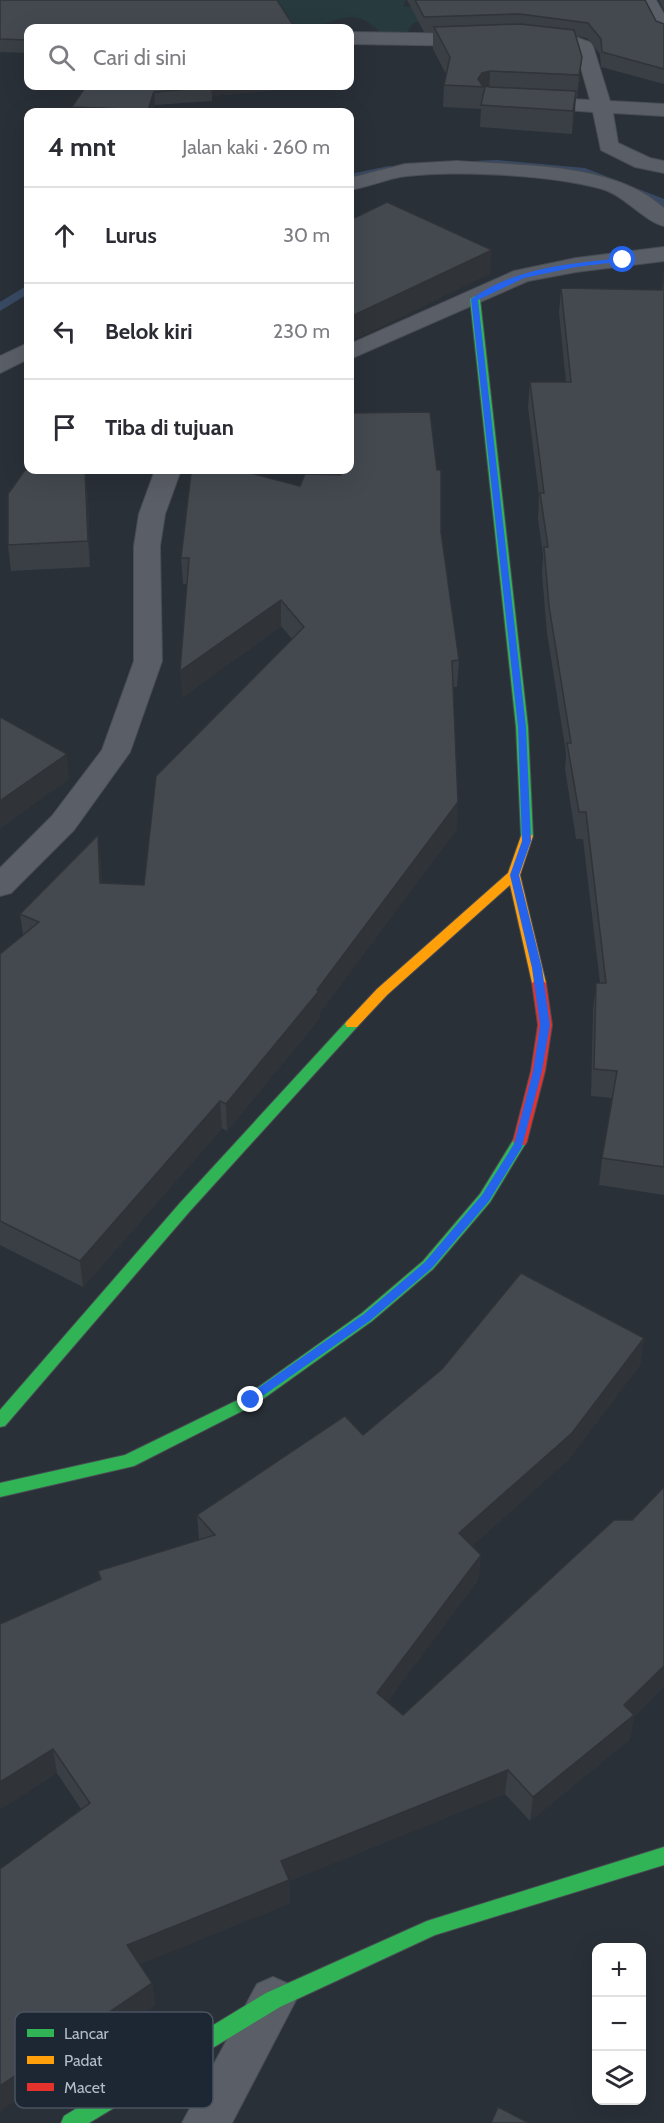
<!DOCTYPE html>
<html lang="id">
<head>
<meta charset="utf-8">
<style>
  :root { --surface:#fff; --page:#f7f7f7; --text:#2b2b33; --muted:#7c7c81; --line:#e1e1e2 }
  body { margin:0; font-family:Cabin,sans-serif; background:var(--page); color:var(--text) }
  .controls { position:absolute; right:18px; bottom:18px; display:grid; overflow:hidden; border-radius:12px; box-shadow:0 6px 24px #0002 }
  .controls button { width:54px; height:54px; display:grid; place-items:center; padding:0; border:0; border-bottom:2px solid var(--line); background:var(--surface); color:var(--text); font:30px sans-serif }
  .stop { position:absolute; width:18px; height:18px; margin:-14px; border:4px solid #2563eb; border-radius:50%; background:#fff }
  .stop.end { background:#2563eb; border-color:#fff; box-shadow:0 2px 6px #0008 }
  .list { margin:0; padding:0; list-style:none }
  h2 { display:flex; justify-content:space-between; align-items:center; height:78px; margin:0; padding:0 24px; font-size:26px }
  h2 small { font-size:20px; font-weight:400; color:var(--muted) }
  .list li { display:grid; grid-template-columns:39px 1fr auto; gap:18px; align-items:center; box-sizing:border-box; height:96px; padding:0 24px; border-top:2px solid var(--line) }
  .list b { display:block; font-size:22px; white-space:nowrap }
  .list em { font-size:20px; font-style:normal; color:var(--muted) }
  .icon { flex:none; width:33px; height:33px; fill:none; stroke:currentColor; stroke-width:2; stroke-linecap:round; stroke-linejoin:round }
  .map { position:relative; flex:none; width:664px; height:2123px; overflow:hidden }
  .search { position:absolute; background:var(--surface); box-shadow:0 6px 24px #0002; left:24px; top:24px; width:330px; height:66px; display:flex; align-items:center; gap:15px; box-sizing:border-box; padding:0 21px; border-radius:12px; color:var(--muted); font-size:22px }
  .panel { position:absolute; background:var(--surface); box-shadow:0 6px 24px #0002; left:24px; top:108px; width:330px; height:366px; border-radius:12px }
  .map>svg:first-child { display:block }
  .green { fill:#273a3e }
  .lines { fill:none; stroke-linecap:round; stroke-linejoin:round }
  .stream { fill:#384963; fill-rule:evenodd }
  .street-casing { stroke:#484c53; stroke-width:2 }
  .fast-casing { stroke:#484c53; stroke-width:2 }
  .slow-casing { stroke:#484c53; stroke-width:2 }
  .jam-casing { stroke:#484c53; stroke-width:2 }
  .street { fill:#5a5e66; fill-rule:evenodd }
  .fast { fill:#30b455; fill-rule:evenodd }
  .slow { fill:#ff9f0a; fill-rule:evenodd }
  .jam { fill:#e5322d; fill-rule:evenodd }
  .wall { fill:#3a3f45 }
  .shaded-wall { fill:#303338 }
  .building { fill:#444950; stroke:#303338; stroke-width:1.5 }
  .route { fill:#2563eb }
  .key { fill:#1d2633; stroke:#4a5360; stroke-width:1.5 }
  .key-label { font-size:16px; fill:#b4bcc9 }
</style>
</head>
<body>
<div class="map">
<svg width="664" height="2123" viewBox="0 0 664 2123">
  <rect width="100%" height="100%" fill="#2a3038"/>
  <path class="green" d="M164 0H406L403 6 412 7 425 21C416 22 410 22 408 32L411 36 385 38C360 8 346 16 314 28H96Z"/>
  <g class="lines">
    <g class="stream">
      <path d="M497 160 585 168 664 199V207L583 174 497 166 473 167 467 164 473 161Z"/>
      <path d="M389 166 393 167V171L350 180V174Z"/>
      <path d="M28 285V294L0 311V302Z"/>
    </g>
    <g class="street-casing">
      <g id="street">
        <path d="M638 0H656L664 14V37L657 35Z"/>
        <path d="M350 32 477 34 487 40 477 46 350 44Z"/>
        <path d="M535 32 573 36 592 43 610 101 664 104V116L613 113 618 143 650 158 664 161V173L635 167 601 150 593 112 523 107 520 103 523 99 530 97 590 100 576 50 528 42 525 38Z"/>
        <path d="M457 161C522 166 613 162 664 208V226C645 222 624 195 602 189 553 175 458 170 407 176 388 178 369 187 350 190V178L405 164Z"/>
        <path d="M664 247V261L576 272 528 281 350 359V344L514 271 576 258Z"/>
        <path d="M28 343V359L0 373V356Z"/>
        <path d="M155 470H181L165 514 160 546 162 661 130 752 74 830 11 893 0 896V868L52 816 102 750 134 661V546L139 514Z"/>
        <path d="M273 1977 289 1984 296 2000 232 2123H182L257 1984Z"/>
      </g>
    </g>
    <g class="fast-casing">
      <g id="fast">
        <path d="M475 296 480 299 528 727 533 836 527 840 521 836 516 727 470 299Z"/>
        <path d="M352 1019 357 1021 359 1024 357 1027 190 1211 5 1426 0 1427V1410L180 1203 347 1021Z"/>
        <path d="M520 1136 525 1137 527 1141 490 1202 433 1269 372 1321 256 1404 134 1466 0 1497V1483L125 1455 246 1396 362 1313 423 1261 480 1194 515 1137Z"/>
        <path d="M664 1847V1865L435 1935 280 2007 89 2123H61L64 2116 266 1993 427 1921Z"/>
      </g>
    </g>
    <g class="slow-casing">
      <path id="slow" d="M527 832 533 836 520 875 546 983 544 986 539 988 532 983 510 885 387 995 357 1027H347L345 1024 347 1021 377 989 508 873 521 836Z"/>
    </g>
    <g class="jam-casing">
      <path id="jam" d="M539 978 546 983 552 1025 545 1071 527 1141 525 1145H515L513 1141 531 1071 538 1025 532 983Z"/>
    </g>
    <use href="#street" class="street"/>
    <use href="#fast" class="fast"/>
    <use href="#slow" class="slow"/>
    <use href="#jam" class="jam"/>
  </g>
  <g class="wall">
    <path d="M0 0 28 28V53L0 52Z"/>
    <path d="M407 0H645L656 21 664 24V84L601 67 600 54 587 38 576 36 580 78 577 97H576L572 134 480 127 481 109 443 107 444 85 446 74 433 49V32H424Z"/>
    <path d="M659 0H664V10Z"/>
    <path d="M86 86H319L212 96V101L155 105 152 112H72V107Z"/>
    <path d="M664 272V1195L599 1185 602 1158 612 1098 591 1096 593 1010 596 983H600L583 839H576L565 769 566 753 547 633 542 573 543 555 538 519 539 496 528 407 530 382H566L559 313 561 288 661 290Z"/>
    <path d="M339 470H350L441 532 459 660 457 687H453L457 829 319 1014 320 1018 227 1131 222 1128 83 1287 0 1245V954L23 935 20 914 98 835 102 883 144 885 292 639 281 626 182 698 187 584H183L181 558 300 486 340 475Z"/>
    <path d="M88 497 90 567 11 571 8 545Z"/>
    <path d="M644 1338 640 1365 569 1459 472 1546 481 1555 478 1580 387 1702 403 1715 632 1520 664 1487V1686L634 1716 630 1739 530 1821 505 1794 289 1881 290 1903 140 1964 152 1983 155 2005 0 2111V1869L81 1809 57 1773 0 1809V1624L100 1580 98 1571 199 1540 197 1515 363 1435Z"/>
  </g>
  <g class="shaded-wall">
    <path d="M582 57 580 78 577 97 579 75Z"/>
    <path d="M490 71 489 93 485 87H477L478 79 482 73Z"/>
    <path d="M210 86H319L212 96 211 87Z"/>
    <path d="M576 91 575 113 572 134 573 111Z"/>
    <path d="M154 92 155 105 152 112H148V110Z"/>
    <path d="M492 250 490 274 350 342V317Z"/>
    <path d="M85 471 88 497 90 567 88 541Z"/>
    <path d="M281 600V626L182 698 180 671Z"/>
    <path d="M67 754 69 779 0 829V801Z"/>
    <path d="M458 802 457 829 319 1014 320 1018 227 1131 226 1104 317 990Z"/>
    <path d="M98 835 101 862 103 910 100 883Z"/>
    <path d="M220 1101 222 1128 83 1287 80 1261Z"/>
    <path d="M644 1338 640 1365 569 1459 458 1559 459 1533Z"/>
    <path d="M481 1555 478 1580 376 1717 377 1693Z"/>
    <path d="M664 1666V1686L634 1716 630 1739 530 1821 533 1797Z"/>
    <path d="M53 1749 57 1773 0 1809V1782Z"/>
    <path d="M508 1770 505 1794 289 1881 290 1903 131 1968 127 1945 281 1861Z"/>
    <path d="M152 1983 155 2005 0 2111V2086Z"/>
  </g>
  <g class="building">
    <path d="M0 0H277L295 28H28V40L0 39Z"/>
    <path d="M415 0H645L656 21 664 24V69L602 52 601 39 588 23 520 14 424 17Z"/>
    <path d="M520 24 574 30 582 57 579 75 490 71 482 73 478 79 482 85 490 87 576 91 573 111 481 105 485 87 444 85 450 57 434 27Z"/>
    <path d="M86 86H211V87L154 92 148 110 72 107Z"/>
    <path d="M387 202 492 250 350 317V220Z"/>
    <path d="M663 272H664V1167L602 1158 617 1071 594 1069 596 983H606L586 812H579L567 743H571L549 606 544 547H548L540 493H544L530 382H571L561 288 662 290Z"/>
    <path d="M430 412 437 470H441V532L459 660 452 661 458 802 317 990 319 991 226 1104 220 1101 80 1261 0 1221V954L39 922 20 914 98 835 100 883 144 885 156 776 304 627 281 600 180 671 189 558H181L191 473H250L300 486 305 474 341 475V470H350V413Z"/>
    <path d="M25 470 85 471 88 541 8 545V494Z"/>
    <path d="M0 717 67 754 0 801Z"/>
    <path d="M521 1273 644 1338 572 1433 459 1533 481 1555 377 1693 403 1715 614 1520H632L664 1487V1666L624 1705 634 1715 533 1797 508 1770 281 1861 289 1880 127 1945 152 1983 0 2086V1869L90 1803 53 1749 0 1782V1624L101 1579 98 1571 215 1535 197 1515 345 1416 363 1435 442 1369Z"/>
    <path d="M498 2107 529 2123H491Z"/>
  </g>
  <path class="route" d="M623 258 625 261 576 267 524 278 478 300 526 727 531 841 519 875 542 968 550 1025 542 1071 522 1147 489 1201 432 1268 371 1320 251 1404 247 1403V1396L364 1314 425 1262 482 1195 514 1144 533 1071 540 1025 532 968 510 875 522 841 518 727 471 299C513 268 572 263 623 258Z"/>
  <rect x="15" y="2012" width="198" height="96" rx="9" class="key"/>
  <rect x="27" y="2029" width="27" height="8" fill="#30b455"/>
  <rect x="27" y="2056" width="27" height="8" fill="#ff9f0a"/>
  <rect x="27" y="2083" width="27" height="8" fill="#e5322d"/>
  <g class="key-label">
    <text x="64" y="2039">Lancar</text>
    <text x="64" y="2066">Padat</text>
    <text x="64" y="2093">Macet</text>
  </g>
</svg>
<div class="controls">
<button>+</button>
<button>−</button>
<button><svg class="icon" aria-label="layers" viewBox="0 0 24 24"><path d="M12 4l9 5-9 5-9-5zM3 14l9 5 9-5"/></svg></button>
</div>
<div class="stop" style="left:623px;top:260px"></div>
<div class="stop end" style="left:251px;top:1400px"></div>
<div class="search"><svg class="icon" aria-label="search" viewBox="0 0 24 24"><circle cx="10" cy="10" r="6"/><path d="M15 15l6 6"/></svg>Cari di sini</div>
<section class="panel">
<h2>4 mnt<small>Jalan kaki · 260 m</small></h2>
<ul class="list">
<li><svg class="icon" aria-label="ahead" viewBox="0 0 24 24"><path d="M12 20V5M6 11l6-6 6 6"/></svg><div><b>Lurus</b></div><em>30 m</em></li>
<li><svg class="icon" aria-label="left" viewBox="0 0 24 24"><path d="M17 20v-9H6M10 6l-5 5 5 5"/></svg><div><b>Belok kiri</b></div><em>230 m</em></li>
<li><svg class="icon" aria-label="arrive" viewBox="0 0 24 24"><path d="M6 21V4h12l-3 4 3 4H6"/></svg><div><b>Tiba di tujuan</b></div></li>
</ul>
</section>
</div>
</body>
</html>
